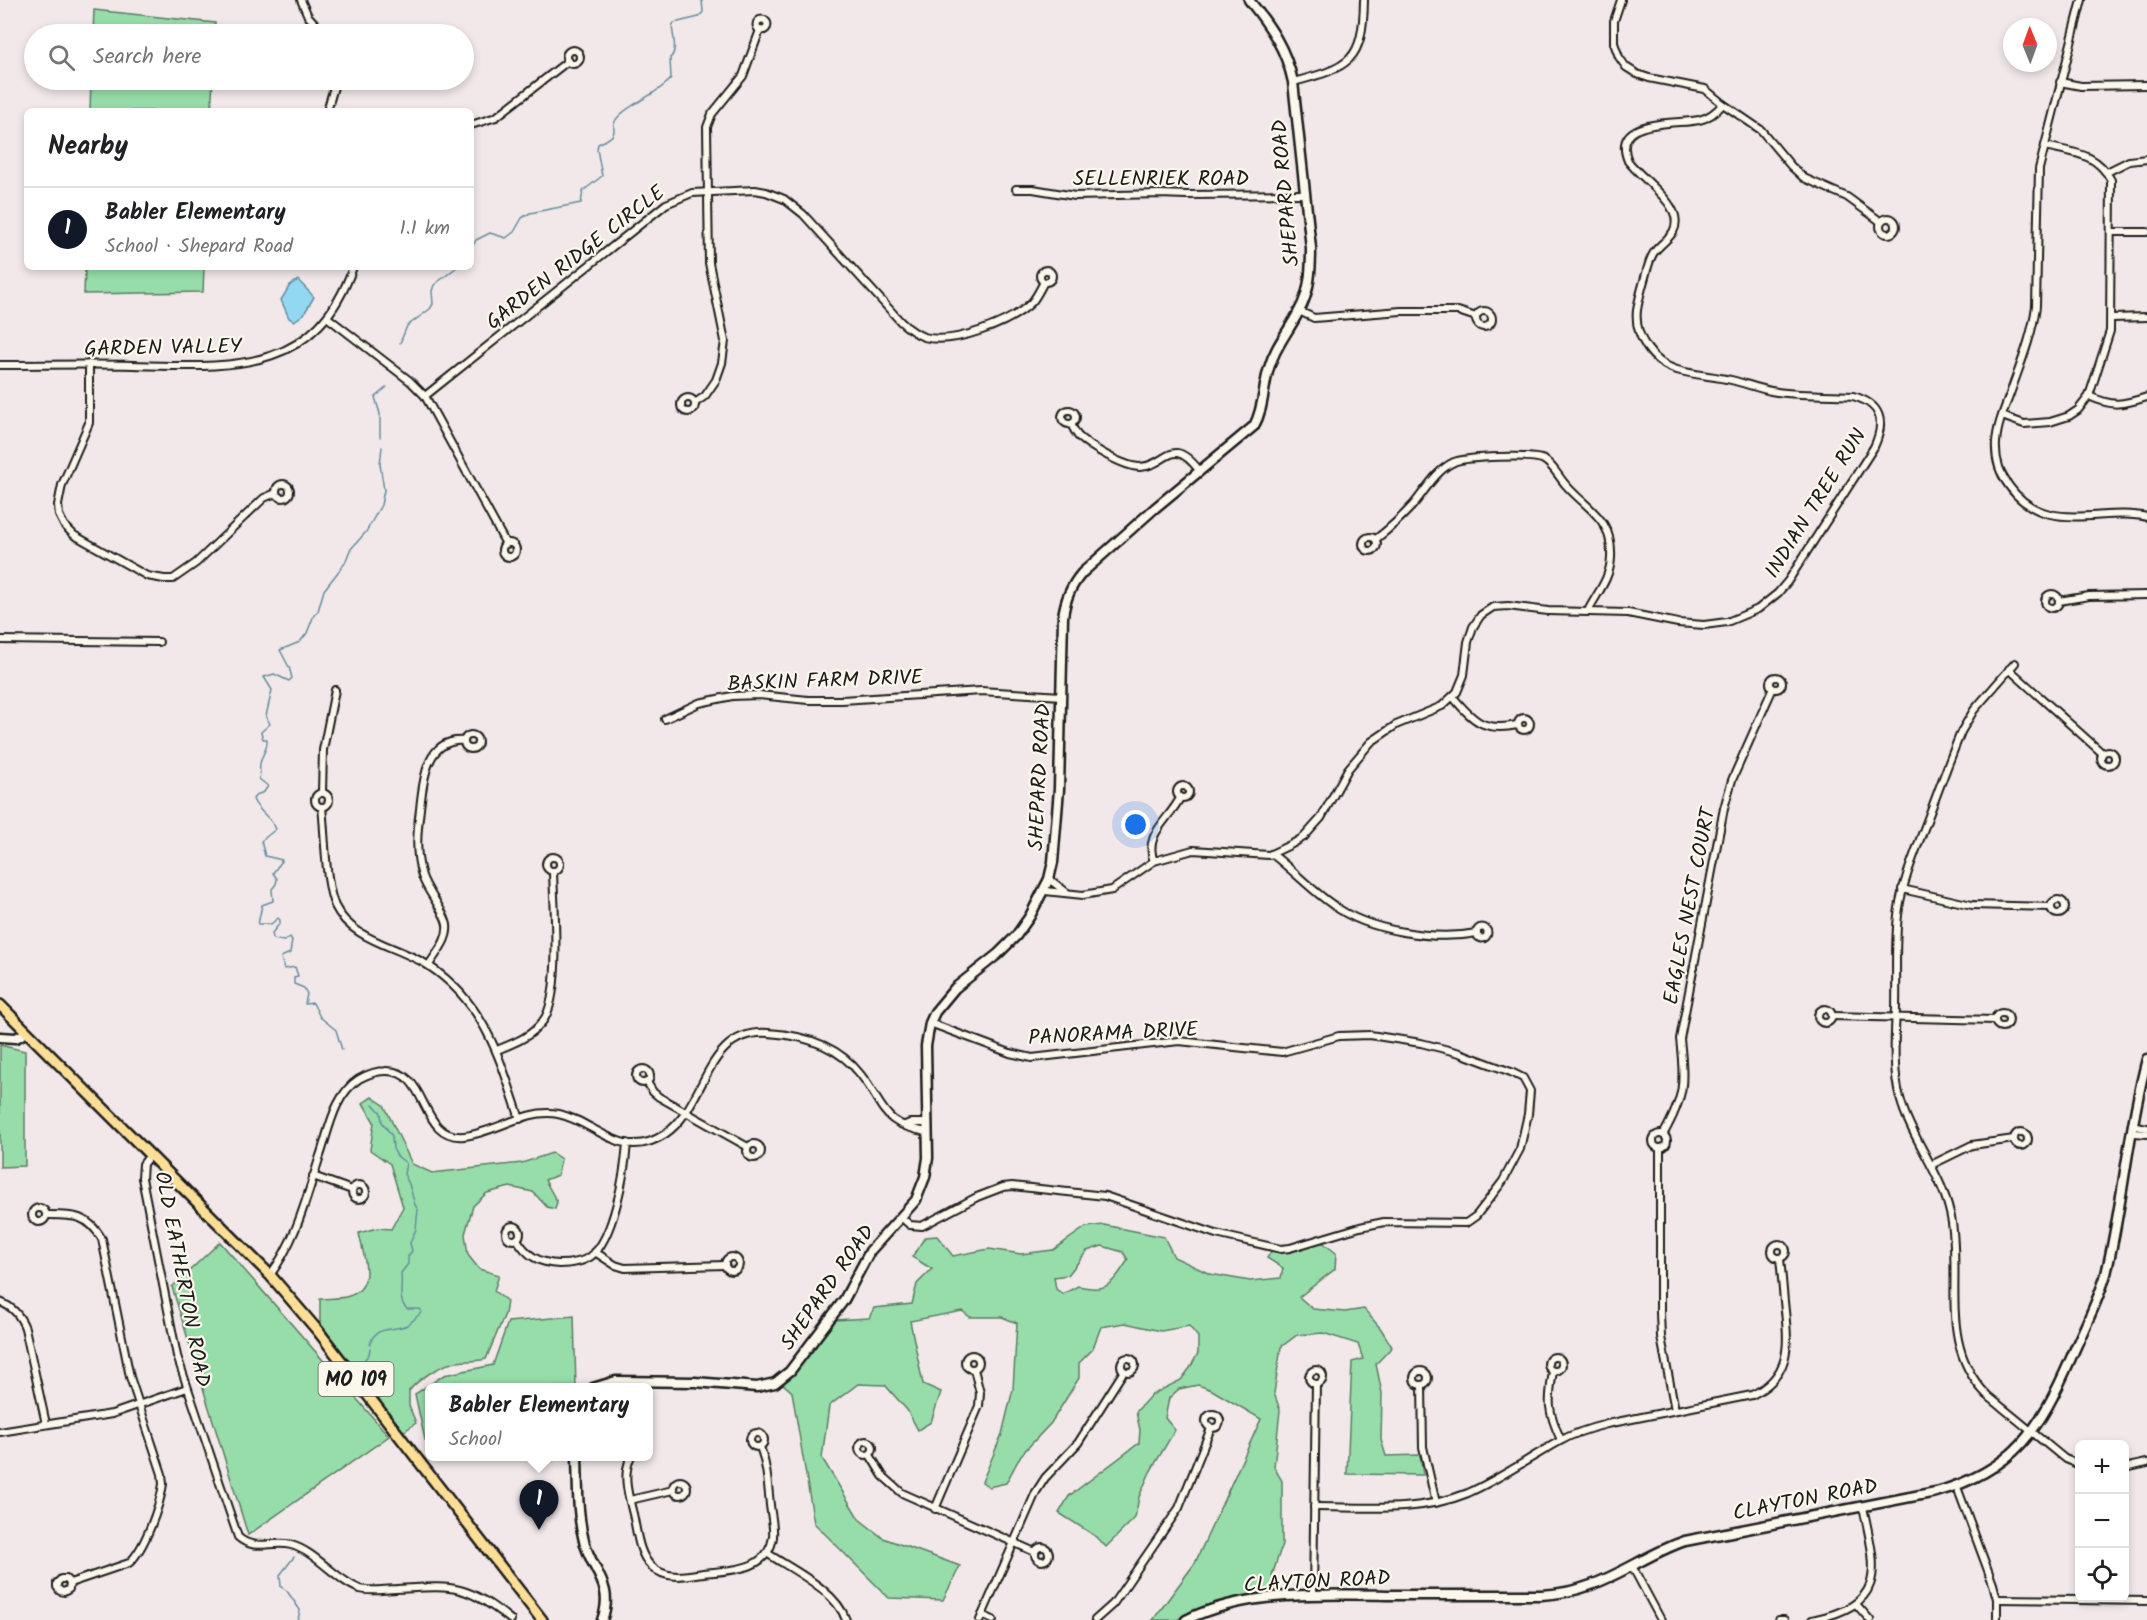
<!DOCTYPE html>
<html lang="en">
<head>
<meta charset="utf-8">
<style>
  :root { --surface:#fff; --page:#f6f6f6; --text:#202124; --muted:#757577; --line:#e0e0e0; --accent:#111827 }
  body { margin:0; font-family:Kalam,sans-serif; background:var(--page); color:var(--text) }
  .controls { position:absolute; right:18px; bottom:18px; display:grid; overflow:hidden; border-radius:9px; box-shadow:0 3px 9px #0003 }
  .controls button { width:54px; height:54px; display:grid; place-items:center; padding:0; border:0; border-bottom:2px solid var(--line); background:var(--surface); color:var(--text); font:30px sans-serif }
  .compass { position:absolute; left:2003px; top:18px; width:54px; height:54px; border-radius:50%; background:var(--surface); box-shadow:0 3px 9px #0003; rotate:359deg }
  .you { position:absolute; left:1136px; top:825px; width:21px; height:21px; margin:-15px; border:4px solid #fff; border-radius:50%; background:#1a73e8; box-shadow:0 0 0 9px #1a73e833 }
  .badge { display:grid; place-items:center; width:39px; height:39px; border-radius:50%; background:var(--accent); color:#fff; font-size:20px; font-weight:700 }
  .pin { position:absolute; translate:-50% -50px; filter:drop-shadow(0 2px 3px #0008) }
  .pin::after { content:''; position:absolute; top:32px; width:21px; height:18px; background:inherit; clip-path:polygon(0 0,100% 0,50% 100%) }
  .popup { position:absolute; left:425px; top:1383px; width:228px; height:78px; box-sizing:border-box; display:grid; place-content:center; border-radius:9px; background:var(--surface); filter:drop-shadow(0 2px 4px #0005); font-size:20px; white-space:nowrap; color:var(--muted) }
  .popup b { font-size:22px; color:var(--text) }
  .popup::after { content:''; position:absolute; left:50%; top:100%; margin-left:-12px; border:12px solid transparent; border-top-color:var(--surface) }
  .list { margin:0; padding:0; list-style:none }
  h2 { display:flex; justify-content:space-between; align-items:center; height:78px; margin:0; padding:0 24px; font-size:26px }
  h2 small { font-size:20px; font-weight:400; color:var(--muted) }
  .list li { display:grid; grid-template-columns:39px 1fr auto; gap:18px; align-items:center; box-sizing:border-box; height:84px; padding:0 24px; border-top:2px solid var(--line) }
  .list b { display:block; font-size:22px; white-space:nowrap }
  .list p { margin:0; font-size:20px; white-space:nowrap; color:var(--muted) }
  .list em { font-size:20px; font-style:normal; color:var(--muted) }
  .icon { flex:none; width:33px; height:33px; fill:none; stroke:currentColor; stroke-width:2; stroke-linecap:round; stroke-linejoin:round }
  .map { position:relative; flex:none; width:2147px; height:1620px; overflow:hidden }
  .search { position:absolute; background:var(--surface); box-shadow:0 3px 9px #0003; left:24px; top:24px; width:450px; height:66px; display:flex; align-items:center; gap:15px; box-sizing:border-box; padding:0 21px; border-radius:33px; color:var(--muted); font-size:22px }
  .panel { position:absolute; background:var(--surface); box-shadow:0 3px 9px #0003; left:24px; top:108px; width:450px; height:162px; border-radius:9px }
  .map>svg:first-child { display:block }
  .green { fill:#97ddaa; stroke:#5a7c63; stroke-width:1.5; fill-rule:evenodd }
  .water { fill:#92d8f3; stroke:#638d9d; stroke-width:1.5 }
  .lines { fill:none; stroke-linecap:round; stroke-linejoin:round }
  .stream { stroke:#638d9d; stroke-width:1.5 }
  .street-casing { stroke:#1c1c1c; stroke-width:10 }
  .secondary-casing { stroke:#1c1c1c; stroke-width:13 }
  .primary-casing { stroke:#1c1c1c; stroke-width:14 }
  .street { stroke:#fbf7ec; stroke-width:6 }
  .secondary { stroke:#fbf7ec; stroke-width:8 }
  .primary { stroke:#fdde96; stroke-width:9 }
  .labels { text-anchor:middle; stroke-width:4.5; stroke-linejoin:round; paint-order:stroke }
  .shield { fill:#fbf7ec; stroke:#5f5e5a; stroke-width:1.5 }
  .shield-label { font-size:20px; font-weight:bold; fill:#1c1c1c }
  .street-label { font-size:21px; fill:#1c1c1c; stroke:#fbf7ec }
</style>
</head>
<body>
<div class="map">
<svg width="2147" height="1620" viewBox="0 0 2147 1620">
  <rect width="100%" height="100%" fill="#f2e8e9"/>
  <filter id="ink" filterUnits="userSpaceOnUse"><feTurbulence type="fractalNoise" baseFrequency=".0167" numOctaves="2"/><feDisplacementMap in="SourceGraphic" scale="12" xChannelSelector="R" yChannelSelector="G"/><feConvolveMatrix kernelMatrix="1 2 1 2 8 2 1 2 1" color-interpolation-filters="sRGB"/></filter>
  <g filter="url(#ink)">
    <g class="green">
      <path d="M94 10 215 23V34H93Z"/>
      <path d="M91 80H213L211 111H90Z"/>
      <path d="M85 267H204L203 292 84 294Z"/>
      <path d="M0 1045 25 1051V1166L0 1167Z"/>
      <path d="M372 1097 384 1105 412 1164 432 1173 522 1163 552 1153 561 1159 558 1175 545 1180 557 1202 555 1209 547 1207 533 1192 510 1187 487 1193 473 1206 465 1234 468 1255 479 1269 499 1275 494 1291 507 1301 505 1314 486 1359C475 1362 463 1360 452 1363 439 1366 417 1380 409 1391V1406L416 1423 403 1432 320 1323V1299C329 1298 341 1299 349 1296 377 1287 363 1255 359 1233L377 1228 391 1229 403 1207 390 1164 370 1150 374 1122 363 1103Z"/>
      <path d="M1104 1225 1164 1237 1174 1257 1210 1274 1250 1281 1281 1278 1283 1268 1267 1258 1272 1250H1296L1321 1241 1336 1253 1335 1269 1299 1297 1313 1309 1345 1312 1364 1309 1381 1329 1392 1347 1376 1364 1382 1393 1381 1440 1386 1456 1420 1455 1423 1475 1347 1474 1352 1362 1363 1359 1358 1344 1323 1333 1297 1335 1281 1347 1274 1393 1280 1410 1274 1467 1282 1481V1545L1272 1576 1279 1593 1217 1602 1192 1611 1177 1620H1153L1195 1563 1261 1419 1212 1390 1198 1385 1179 1389 1169 1398 1165 1418 1175 1430 1150 1472 1139 1497 1135 1518 1106 1547 1097 1537 1059 1513 1069 1496 1139 1443 1140 1430 1136 1412 1151 1395 1181 1380 1190 1368 1198 1353V1337L1189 1326 1161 1331 1125 1323 1101 1327 1092 1350 1079 1363V1378L1051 1423 1021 1455 1006 1483 989 1487 982 1482 1002 1434 1013 1389 1017 1323 1002 1317H970L962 1311 910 1321 923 1384 941 1392 931 1422 918 1430 907 1410 885 1385 858 1384 829 1406 822 1458 859 1519 883 1538 960 1566 943 1600 889 1598 814 1523 792 1392 782 1383 834 1320 869 1318 874 1308 912 1304 917 1284 932 1269 912 1257 925 1237 937 1236 953 1256 989 1249 1021 1254 1053 1250 1086 1227ZM1102 1246 1123 1252 1128 1260C1112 1284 1108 1293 1078 1286L1063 1294 1056 1289 1054 1277 1068 1275 1087 1251Z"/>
      <path d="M220 1242 389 1436 248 1535 172 1287Z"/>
      <path d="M574 1316 576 1387 430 1388 429 1438 425 1440 415 1394 444 1375 493 1365 508 1322Z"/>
    </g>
    <path class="water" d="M298 280 314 297 304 314 294 321 289 318 281 300 290 285Z"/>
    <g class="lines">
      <g class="stream">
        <path d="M471 249 476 240 490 233 506 238 514 232 522 218 530 213 581 203 583 191 602 176 597 149 598 144C627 131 605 130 619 116 633 102 656 95 671 79L670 58C678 51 673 37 672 26L674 23 699 17 703 12 702 0"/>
        <path d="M400 343 407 326 430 309 433 304 432 291 434 285 457 267"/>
        <path d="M380 437V414L375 397 387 387"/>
        <path d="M342 1050 336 1030 320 1017 313 1003 305 1004 307 994 304 988 294 984V977L298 976 295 967 284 969 281 957 290 953 292 940 290 937 284 941 273 939 272 933 280 923V920L278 918 271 924H258L262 905 273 901 272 889 276 884 277 879 273 873 282 860 265 856 261 841 276 829C271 817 257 811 253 799L256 795 264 792 268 786 259 779C261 773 259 770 260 764 261 754 268 751 267 739H263L261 732 270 724 266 716 272 690 264 677 274 674 289 681 292 678 289 667 280 650 300 642 307 633 314 615 318 611 324 590 345 563 350 550 366 532 381 505 384 490 380 464 382 447"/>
        <path d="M370 1345C374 1325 392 1332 407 1325 412 1322 417 1316 422 1312L420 1309H407C397 1300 403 1287 401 1273L408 1264V1256L412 1251 410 1243 416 1229 418 1209 415 1205 409 1184 404 1174 406 1163 397 1156 393 1149 392 1136 382 1122 381 1113 373 1104"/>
        <path d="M361 1364 369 1354 370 1348"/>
        <path d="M294 1557 280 1575 281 1587 287 1591 300 1610 298 1620"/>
      </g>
      <g class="street-casing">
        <g id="street">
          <path d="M301 0 308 16 325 34"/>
          <path d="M1621 0 1614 21V43L1619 57 1626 67 1637 74 1649 78 1705 89 1723 104 1761 130 1791 166 1804 178 1847 197 1880 221"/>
          <path d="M2082 0 2039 169 2036 306C2032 337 2020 365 2010 394 2004 410 1997 426 1996 443 1995 459 2000 474 2009 486 2019 500 2033 510 2050 514 2082 521 2116 510 2147 517"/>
          <circle cx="762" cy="25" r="5.5"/>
          <path d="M395 34 401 30 408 34"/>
          <circle cx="573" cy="57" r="7"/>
          <path d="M1293 82C1350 67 1363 62 1364 0"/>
          <path d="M2060 82 2081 86 2147 85"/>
          <path d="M327 111 336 80"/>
          <path d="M471 125 496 117 568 61"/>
          <path d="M2107 172 2129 161 2147 159"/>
          <path d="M1016 189H1033L1075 196 1160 194 1186 195 1305 194"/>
          <circle cx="1888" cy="226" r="8"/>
          <path d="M2112 232H2147"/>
          <circle cx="1046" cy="276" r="6"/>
          <path d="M1299 311 1314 318 1401 311H1458L1476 317"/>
          <circle cx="1484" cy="319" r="8"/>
          <path d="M327 317 410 381 425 396 506 544"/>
          <path d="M2112 318 2147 317"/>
          <path d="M89 364V423L62 485 58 505 59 515 64 525 74 535 147 576 164 579H173L196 563 264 498 276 493"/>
          <path d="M0 365C44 365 89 364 133 365 229 367 315 376 353 267"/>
          <path d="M425 396 666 204 692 193 755 190 766 192 784 199 803 214 901 322C908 328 915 334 924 337 953 345 1011 323 1032 302 1037 296 1040 289 1044 282"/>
          <path d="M2089 396C2113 407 2122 405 2147 397"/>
          <circle cx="688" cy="405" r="7"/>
          <path d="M695 403 705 396 716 380 722 363 725 341 709 263 707 127 712 114 743 76 760 30"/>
          <circle cx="1069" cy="417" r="7"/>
          <path d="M2002 416 2024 424 2050 422 2069 416 2078 410 2089 396 2110 331 2111 180C2096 152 2073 153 2045 146"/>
          <path d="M1071 424C1073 428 1075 432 1078 436 1090 447 1124 467 1140 467 1168 466 1170 434 1199 470"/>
          <circle cx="283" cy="491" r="7"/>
          <circle cx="1370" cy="544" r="7"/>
          <path d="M1376 539C1389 529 1402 517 1413 505 1425 491 1436 470 1454 462 1466 457 1533 454 1544 460 1553 465 1558 476 1565 484 1587 510 1613 517 1611 558 1610 579 1597 593 1588 611"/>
          <circle cx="509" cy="550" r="7"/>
          <circle cx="2052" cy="601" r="7"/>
          <path d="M2059 601 2089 596 2147 595"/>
          <path d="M0 640 159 642"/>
          <path d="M2015 663 1974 710 1961 732C1947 766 1935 800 1922 834 1913 858 1903 882 1899 908 1894 938 1897 976 1896 1007 1895 1037 1892 1068 1900 1098 1912 1142 1945 1176 1952 1223 1961 1284 1939 1346 1987 1395L2065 1459 2080 1465"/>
          <path d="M2009 669 2101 752"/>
          <circle cx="1776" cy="683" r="6"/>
          <path d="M1453 697C1473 721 1484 732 1517 725"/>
          <circle cx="1524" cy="724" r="6"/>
          <path d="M665 719 699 703 732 696 759 695 808 700H842L981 691 1062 696"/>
          <circle cx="471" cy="742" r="7"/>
          <circle cx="2108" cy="758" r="7"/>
          <circle cx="1183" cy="792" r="6"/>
          <path d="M322 793 323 750 335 690"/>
          <circle cx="322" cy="800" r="7"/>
          <path d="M322 807C325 831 325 885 335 906 352 941 399 946 429 966 485 1003 500 1059 520 1119"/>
          <path d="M1272 854C1293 870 1311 890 1333 905 1368 931 1434 941 1477 933"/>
          <circle cx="553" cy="864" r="7"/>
          <path d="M1154 861C1143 835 1169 820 1180 798"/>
          <path d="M1049 879 1066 892"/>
          <path d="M1902 889 1972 905 2050 907"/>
          <path d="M1045 891 1083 895 1112 890 1154 861 1193 850 1269 855 1292 844 1304 837 1321 818 1348 769 1371 742 1396 725 1442 706 1457 692 1464 675 1468 642 1473 627 1481 615 1493 607 1508 606 1548 611 1628 613 1678 623 1704 625 1727 622 1758 609 1778 593 1788 581 1874 447C1886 421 1881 404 1853 396 1826 394 1797 396 1771 391 1757 388 1744 383 1731 380 1713 376 1694 375 1677 370 1652 363 1634 336 1637 310 1639 297 1643 284 1647 270 1649 263 1651 255 1656 250 1665 239 1679 234 1675 216 1670 197 1640 177 1628 161 1610 117 1676 125 1699 120 1709 118 1717 111 1723 104"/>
          <circle cx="2058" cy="907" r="7"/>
          <circle cx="1482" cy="933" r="5.5"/>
          <path d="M429 965C436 953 449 940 447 925 445 911 427 892 422 876 415 854 417 832 420 809 423 781 426 738 464 741"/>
          <circle cx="1825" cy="1016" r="7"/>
          <circle cx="2002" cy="1020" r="7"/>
          <path d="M1832 1016 1995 1020"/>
          <path d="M497 1050C514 1043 531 1037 543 1021 562 995 554 907 553 872"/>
          <circle cx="643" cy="1076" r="7"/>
          <path d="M647 1082 653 1092 659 1097 748 1147"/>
          <path d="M905 1125 910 1123H927"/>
          <path d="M2132 1128 2136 1126 2147 1128"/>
          <path d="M2132 1129 2135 1133 2147 1134"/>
          <circle cx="2021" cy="1139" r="7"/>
          <circle cx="1660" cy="1141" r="7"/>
          <path d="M1663 1135C1685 1096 1685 1082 1680 1039L1724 808 1732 780 1773 688"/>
          <circle cx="754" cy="1151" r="7"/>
          <path d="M1660 1149V1313L1661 1337 1675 1410"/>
          <path d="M150 1155 143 1164 142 1178 177 1356 238 1537C255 1552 272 1540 291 1545 315 1551 337 1581 360 1589 371 1592 385 1589 397 1589 453 1586 465 1583 511 1620"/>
          <path d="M1931 1165 1972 1145 2014 1139"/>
          <path d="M313 1176 352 1190"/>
          <circle cx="359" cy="1192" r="7"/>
          <circle cx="39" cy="1215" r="7"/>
          <path d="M46 1215C72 1215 88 1214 102 1239L130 1377 162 1474 163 1484C160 1505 145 1549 129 1563L70 1583 66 1579H61L57 1583V1587L60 1591 64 1592 69 1589 70 1583"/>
          <path d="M902 1218 910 1225 922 1226 977 1197 1003 1187 1012 1186 1105 1196 1216 1234 1281 1249 1290 1248 1360 1227 1384 1222 1466 1223 1476 1216 1503 1181 1520 1149 1528 1114 1530 1091 1523 1078 1511 1072 1460 1053 1421 1043 1370 1035 1339 1036 1282 1052 1179 1041 1032 1058 1010 1053 930 1023"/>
          <circle cx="513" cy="1233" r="7"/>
          <path d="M517 1239C527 1256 539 1263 559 1264 570 1264 580 1263 590 1257 614 1240 625 1171 627 1143"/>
          <circle cx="1779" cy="1251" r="7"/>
          <path d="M595 1252 615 1265 625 1268 725 1265"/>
          <circle cx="732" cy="1264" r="7"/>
          <path d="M270 1275C296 1241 307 1196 320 1156 329 1130 334 1095 359 1079 368 1074 375 1071 385 1071 430 1069 418 1140 464 1136 495 1133 526 1108 558 1114 596 1121 621 1163 665 1134 707 1106 704 1029 768 1033 803 1035 839 1046 861 1075 886 1108 881 1124 927 1132"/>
          <path d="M0 1302C13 1307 20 1315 25 1328L46 1424"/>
          <circle cx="972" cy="1362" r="7"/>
          <circle cx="1555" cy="1364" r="7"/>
          <circle cx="1128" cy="1365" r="7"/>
          <circle cx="1316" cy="1377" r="7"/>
          <path d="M1553 1371C1548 1402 1547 1410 1561 1440"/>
          <circle cx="1421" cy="1378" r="7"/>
          <path d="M1422 1385 1423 1447 1436 1503"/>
          <circle cx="1213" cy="1421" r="7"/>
          <path d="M0 1432 112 1414 187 1388"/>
          <circle cx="757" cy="1440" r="7"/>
          <circle cx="866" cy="1448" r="7"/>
          <path d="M870 1455 883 1476 902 1493 1035 1552"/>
          <path d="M631 1456C622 1476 628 1494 633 1514 637 1531 638 1553 651 1566 666 1580 685 1576 703 1573 729 1570 768 1572 773 1537 774 1526 771 1515 770 1505 768 1485 767 1465 760 1447"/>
          <path d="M2124 1468 2147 1463"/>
          <circle cx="680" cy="1488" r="7"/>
          <path d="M1957 1487 1993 1584 1997 1599V1620"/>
          <path d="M630 1500 673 1490"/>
          <path d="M1314 1507C1366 1507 1419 1513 1468 1493 1500 1479 1529 1458 1560 1441 1574 1433 1591 1428 1607 1424L1752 1395C1790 1376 1789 1348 1785 1311 1783 1293 1782 1276 1780 1259"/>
          <path d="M935 1509 979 1406 980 1393 974 1369"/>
          <circle cx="1042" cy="1554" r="7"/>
          <path d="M767 1553C792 1570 836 1590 846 1620"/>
          <path d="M1632 1566 1661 1620"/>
          <path d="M1313 1595 1316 1384"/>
          <path d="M1997 1599 2147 1601"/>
          <path d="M1856 1604 1870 1620"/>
          <path d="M982 1615 993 1620"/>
          <path d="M980 1620 1036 1492 1045 1478 1078 1443 1124 1371"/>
          <path d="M1095 1620 1113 1604 1179 1508 1211 1428"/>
          <path d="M1779 1620H1784"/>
          <path d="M1812 1620C1889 1604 1876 1569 1863 1507"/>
        </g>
      </g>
      <g class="secondary-casing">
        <g id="secondary">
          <path d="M0 1037 16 1038 27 1032"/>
          <path d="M593 1388 616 1381 695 1382 757 1387 775 1383 790 1371 844 1300 870 1251 916 1200 925 1177 928 1158 926 1046 930 1023 935 1012 955 988 998 954 1016 936 1030 916 1049 879 1053 862 1059 789 1063 617C1065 600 1070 587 1082 573L1155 508 1254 426C1264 408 1263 387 1269 368 1275 346 1289 331 1299 311 1310 292 1311 270 1311 248L1293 82C1286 49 1270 26 1249 0"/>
          <path d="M577 1456C578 1484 577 1514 584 1541 592 1572 615 1585 602 1620"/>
          <path d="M1186 1620C1246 1590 1328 1594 1394 1595 1443 1595 1492 1595 1541 1595 1558 1594 1575 1591 1591 1585 1624 1573 1652 1552 1685 1541L1936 1492C2015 1470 2040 1429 2071 1358 2083 1330 2098 1302 2106 1274 2123 1203 2128 1130 2147 1059"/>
        </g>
      </g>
      <g class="primary-casing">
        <path id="primary" d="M0 1005 270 1275 318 1331 542 1620"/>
      </g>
      <use href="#street" class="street"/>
      <use href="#secondary" class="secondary"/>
      <use href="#primary" class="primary"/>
    </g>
  </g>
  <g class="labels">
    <rect class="shield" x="318.5" y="1362" width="75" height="34" rx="4.5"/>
    <g class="shield-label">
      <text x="356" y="1386">MO 109</text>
    </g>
    <g class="street-label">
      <text x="1161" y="185">SELLENRIEK ROAD</text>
      <text transform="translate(1285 193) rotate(-95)" y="7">SHEPARD ROAD</text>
      <text transform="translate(575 257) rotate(-38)" y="7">GARDEN RIDGE CIRCLE</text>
      <text transform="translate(163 347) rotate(-1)" y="7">GARDEN VALLEY</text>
      <text transform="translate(1815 503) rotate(-58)" y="7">INDIAN TREE RUN</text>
      <text transform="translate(825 680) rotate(-2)" y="7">BASKIN FARM DRIVE</text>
      <text transform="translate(1039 777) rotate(-87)" y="7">SHEPARD ROAD</text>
      <text transform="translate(1689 906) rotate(-79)" y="7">EAGLES NEST COURT</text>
      <text transform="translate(1113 1033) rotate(-3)" y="7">PANORAMA DRIVE</text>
      <text transform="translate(183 1279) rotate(79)" y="7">OLD EATHERTON ROAD</text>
      <text transform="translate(827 1287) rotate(-55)" y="7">SHEPARD ROAD</text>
      <text transform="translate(1805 1499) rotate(-11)" y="7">CLAYTON ROAD</text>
      <text transform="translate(1317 1581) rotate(-3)" y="7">CLAYTON ROAD</text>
    </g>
  </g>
</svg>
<div class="controls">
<button>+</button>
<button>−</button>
<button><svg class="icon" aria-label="locate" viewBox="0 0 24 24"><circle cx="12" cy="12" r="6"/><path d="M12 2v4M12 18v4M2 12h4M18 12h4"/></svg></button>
</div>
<svg class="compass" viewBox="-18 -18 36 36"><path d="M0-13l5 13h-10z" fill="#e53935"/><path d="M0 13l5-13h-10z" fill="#757577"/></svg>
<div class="you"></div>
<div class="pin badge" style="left:539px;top:1530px">1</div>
<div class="popup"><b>Babler Elementary</b>School</div>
<div class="search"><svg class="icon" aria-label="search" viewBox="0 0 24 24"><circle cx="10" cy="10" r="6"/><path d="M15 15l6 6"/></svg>Search here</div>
<section class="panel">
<h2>Nearby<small></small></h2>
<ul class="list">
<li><span class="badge">1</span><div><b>Babler Elementary</b><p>School · Shepard Road</p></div><em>1.1 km</em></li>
</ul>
</section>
</div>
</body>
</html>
